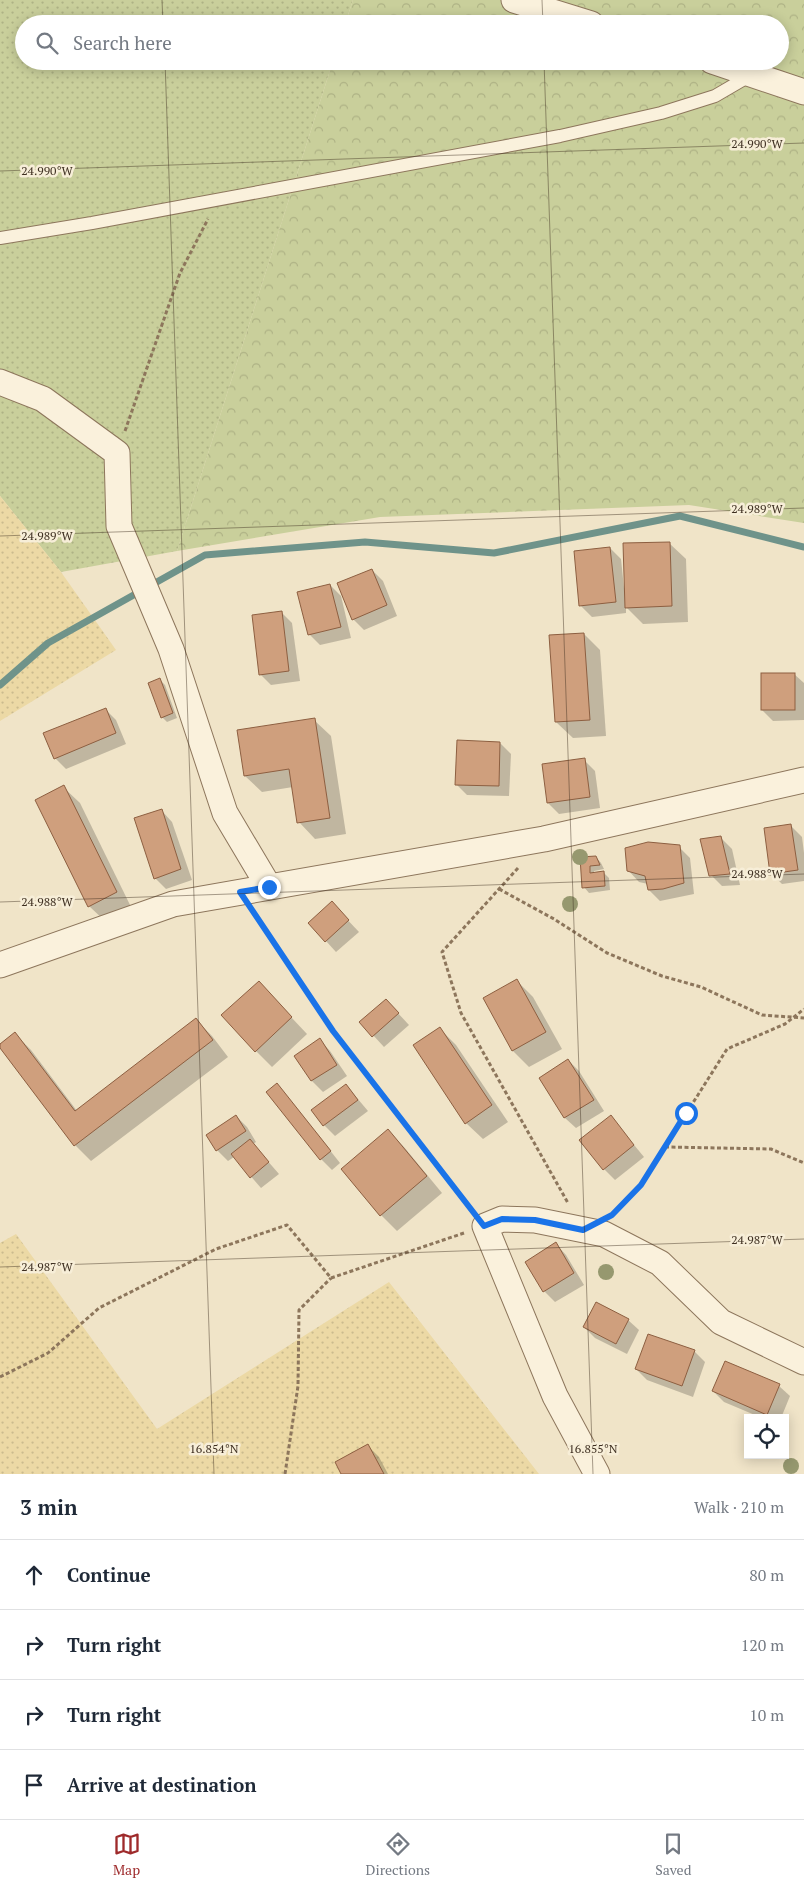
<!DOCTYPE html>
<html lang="en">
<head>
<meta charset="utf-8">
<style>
  :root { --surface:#fff; --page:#f6f6f7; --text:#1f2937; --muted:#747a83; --line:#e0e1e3; --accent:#9e2a2b }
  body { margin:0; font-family:"PT Serif",serif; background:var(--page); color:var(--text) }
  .controls { position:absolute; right:15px; bottom:15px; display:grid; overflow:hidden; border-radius:0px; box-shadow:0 2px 12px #0003 }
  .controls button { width:45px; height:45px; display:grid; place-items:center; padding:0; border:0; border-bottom:1px solid var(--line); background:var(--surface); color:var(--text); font:25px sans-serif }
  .stop { position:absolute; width:15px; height:15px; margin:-11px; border:4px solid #1a73e8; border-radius:50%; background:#fff }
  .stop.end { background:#1a73e8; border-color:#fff; box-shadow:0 1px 5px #0008 }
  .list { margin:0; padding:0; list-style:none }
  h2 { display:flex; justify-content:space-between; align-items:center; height:65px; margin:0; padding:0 20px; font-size:21px }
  h2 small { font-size:16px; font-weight:400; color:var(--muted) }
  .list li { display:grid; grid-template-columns:32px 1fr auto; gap:15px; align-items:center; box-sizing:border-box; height:70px; padding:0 20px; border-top:1px solid var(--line) }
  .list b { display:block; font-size:19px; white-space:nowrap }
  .list em { font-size:16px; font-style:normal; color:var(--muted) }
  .icon { flex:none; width:28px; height:28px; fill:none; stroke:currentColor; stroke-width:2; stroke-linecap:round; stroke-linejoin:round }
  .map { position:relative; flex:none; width:804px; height:1474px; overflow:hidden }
  .search { position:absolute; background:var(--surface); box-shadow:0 2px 12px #0003; left:15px; right:15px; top:15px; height:55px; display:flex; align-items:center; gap:12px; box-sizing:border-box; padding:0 18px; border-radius:28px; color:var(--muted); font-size:19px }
  .sheet { height:345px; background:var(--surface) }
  nav { display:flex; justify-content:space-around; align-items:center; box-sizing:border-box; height:70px; border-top:1px solid var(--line); background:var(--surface); font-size:14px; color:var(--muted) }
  nav a { display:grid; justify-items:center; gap:2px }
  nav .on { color:var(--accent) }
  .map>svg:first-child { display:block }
  .grass { fill:url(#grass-dots) }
  .forest { fill:url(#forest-crowns) }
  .sand { fill:url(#sand-dots) }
  .shadow { fill:#0003 }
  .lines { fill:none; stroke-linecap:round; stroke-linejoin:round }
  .stream { stroke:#6f938a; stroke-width:7 }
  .building { fill:#cf9f7d; stroke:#8d5f41 }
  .lane-casing { stroke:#8d765c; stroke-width:14 }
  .street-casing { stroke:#8d765c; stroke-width:27 }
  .path { stroke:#8d765c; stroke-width:3; stroke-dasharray:4 2.5; stroke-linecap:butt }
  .lane { stroke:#faf1dc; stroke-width:12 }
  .street { stroke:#faf1dc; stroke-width:25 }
  .tree { fill:#96986f }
  .route { stroke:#1a73e8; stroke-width:6 }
  .ticks { fill:none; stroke:#3d2e20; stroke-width:1; stroke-opacity:0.45 }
  .ticks-label { font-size:12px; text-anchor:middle; fill:#3d2e20; stroke:#f7eed8; stroke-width:5; stroke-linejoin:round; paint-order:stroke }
</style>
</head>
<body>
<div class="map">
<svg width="804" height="1474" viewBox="0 0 804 1474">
  <defs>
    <pattern id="grass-dots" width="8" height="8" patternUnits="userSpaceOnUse" patternTransform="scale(1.25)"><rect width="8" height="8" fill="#c9cf9b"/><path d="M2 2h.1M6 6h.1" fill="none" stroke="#aeb285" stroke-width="1.8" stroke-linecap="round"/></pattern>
    <pattern id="forest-crowns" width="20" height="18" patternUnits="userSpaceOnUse" patternTransform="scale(1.25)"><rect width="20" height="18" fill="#c9cf9b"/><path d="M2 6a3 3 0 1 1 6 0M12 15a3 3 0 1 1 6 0" fill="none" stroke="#aeb285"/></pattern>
    <pattern id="sand-dots" width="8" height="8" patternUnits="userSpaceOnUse" patternTransform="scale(1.25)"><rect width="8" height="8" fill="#ecd9a5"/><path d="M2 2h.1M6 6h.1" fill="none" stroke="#cbbb8e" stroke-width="1.8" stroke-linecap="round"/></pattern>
  </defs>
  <rect width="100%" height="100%" fill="#f0e4c8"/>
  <path class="grass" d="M0 0H353L345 24H24V61H333L177 551 61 572 0 496Z"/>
  <path class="forest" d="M353 0H804V523L689 505 380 517 177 551 333 61H780V24H345Z"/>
  <g class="sand">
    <path d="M0 496 61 572 116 650 0 721Z"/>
    <path d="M16 1234 157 1429 389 1282 539 1474H0V1243Z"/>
  </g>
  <g class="shadow">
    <path d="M669 543 686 559 688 622 643 624 626 607V613L592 617 581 606 610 548 621 559 624 588H626Z"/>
    <path d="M372 570 383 581 397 616 364 630 353 619Z"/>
    <path d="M330 585 341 596 351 638 320 645 309 634Z"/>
    <path d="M281 612 292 623 300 681 271 685 260 674Z"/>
    <path d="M584 634 600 650 606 736 573 738 556 722Z"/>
    <path d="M794 674 804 683V720L773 721 762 710Z"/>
    <path d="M160 680 165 685 177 718 167 722 162 717Z"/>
    <path d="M105 709 116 720 126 744 66 769 55 758Z"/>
    <path d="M314 720 331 736 346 834 315 839 299 822 293 787 262 792 245 776Z"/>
    <path d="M500 743 511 754 509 796 467 795 456 784Z"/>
    <path d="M584 760 595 771 600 808 559 814 548 803Z"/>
    <path d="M63 787 80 803 132 909 106 922 89 906Z"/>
    <path d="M162 811 172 822 192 880 166 889 155 878Z"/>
    <path d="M791 826 802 837 804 853V881L782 884 771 873Z"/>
    <path d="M721 838 732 849 740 885 722 886 711 875Z"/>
    <path d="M679 847 690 858 694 894 660 901 649 890 648 884 639 882 628 870Z"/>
    <path d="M596 857 601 863 604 869 594 871V873H604L609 878 610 890 589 893 584 887 581 858Z"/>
    <path d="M342 914 359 932 336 952 326 941Z"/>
    <path d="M517 981 533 997 562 1049 529 1067 513 1051 484 999Z"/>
    <path d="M259 983 307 1034 272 1067 256 1051Z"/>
    <path d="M396 1011 409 1025 384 1047 361 1022Z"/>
    <path d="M196 1020 212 1036 228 1057 91 1161 75 1145 0 1046 15 1034 31 1050 77 1111Z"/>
    <path d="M440 1029 456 1045 508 1122 483 1139 466 1123 415 1046Z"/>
    <path d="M320 1040 330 1051 347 1076 323 1092 312 1081 296 1056Z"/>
    <path d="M568 1060 579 1071 604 1111 576 1128 565 1118 540 1078Z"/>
    <path d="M276 1085 287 1096 340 1163 332 1170 321 1159Z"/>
    <path d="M346 1085 368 1111 335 1136 324 1125Z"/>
    <path d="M236 1116 247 1127 256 1142 253 1144 279 1174 261 1188 234 1157 228 1161 217 1150Z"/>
    <path d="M611 1117 644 1157 615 1180 604 1169Z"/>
    <path d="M388 1131 404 1147 442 1193 397 1231 381 1215Z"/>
    <path d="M556 1244 566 1255 584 1285 555 1302 544 1291 526 1262Z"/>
    <path d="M628 1320 639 1330 627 1354 595 1338 584 1327Z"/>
    <path d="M694 1351 705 1362 693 1397 647 1380 636 1369Z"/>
    <path d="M779 1386 790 1396 781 1418H762L724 1402 713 1391Z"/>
    <path d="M368 1446 379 1457 388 1474H342Z"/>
  </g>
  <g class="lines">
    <path class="stream" d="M0 685 48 643 205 555 365 542 494 553 680 516 804 547"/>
  </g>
  <g class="building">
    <path d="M670 542 672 606 625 608 623 543Z"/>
    <path d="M610 547 616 602 579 606 574 551Z"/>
    <path d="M372 569 387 605 352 620 337 583Z"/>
    <path d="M330 584 341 627 308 635 297 592Z"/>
    <path d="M282 611 289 671 259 675 252 615Z"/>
    <path d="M584 633 590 720 555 722 549 635Z"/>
    <rect x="761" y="673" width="34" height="37"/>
    <path d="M160 678 173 713 161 718 148 683Z"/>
    <path d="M106 708 116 733 54 759 43 733Z"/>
    <path d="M315 718 330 818 297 823 289 769 244 776 237 730Z"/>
    <path d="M457 740 500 742 499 786 455 785Z"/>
    <path d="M585 758 590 797 547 803 542 764Z"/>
    <path d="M64 785 117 892 88 907 35 800Z"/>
    <path d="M162 809 181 869 154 879 134 818Z"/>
    <path d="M791 824 798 870 770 874 764 828Z"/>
    <path d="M721 836 730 874 709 876 700 839Z"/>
    <path d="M648 842 680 845 684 883 663 889 648 890 645 876 627 871 625 848Z"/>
    <path d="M596 856 600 865 590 866V873L604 871 605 886 582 888 580 857Z"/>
    <path d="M332 901 349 920 325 942 308 923Z"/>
    <path d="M517 979 546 1032 512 1051 483 998Z"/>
    <path d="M259 981 292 1017 255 1052 221 1015Z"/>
    <path d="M386 999 399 1013 372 1037 359 1022Z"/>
    <path d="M196 1018 213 1040 74 1146 0 1048V1044L15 1032 75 1111Z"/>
    <path d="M440 1027 492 1105 465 1124 413 1045Z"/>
    <path d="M320 1038 337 1065 311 1081 294 1056Z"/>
    <path d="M568 1059 594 1100 564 1118 539 1078Z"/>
    <path d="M277 1083 331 1151 320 1160 266 1092Z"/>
    <path d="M346 1084 358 1100 323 1126 311 1110Z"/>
    <path d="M236 1115 246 1131 216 1151 206 1135Z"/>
    <path d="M611 1115 634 1145 603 1170 579 1140Z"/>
    <path d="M388 1129 427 1176 380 1216 341 1169Z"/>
    <path d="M250 1139 269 1162 250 1178 231 1154Z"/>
    <path d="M556 1242 574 1273 543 1292 525 1262Z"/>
    <path d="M596 1302 629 1319 616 1344 583 1327Z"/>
    <path d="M648 1334 695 1350 682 1386 635 1369Z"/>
    <path d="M725 1361 780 1384 767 1415 712 1391Z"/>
    <path d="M368 1444 384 1474H341L335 1462Z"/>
  </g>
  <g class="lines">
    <g class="lane-casing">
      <path id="lane" d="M0 238 92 223 560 136 661 113 715 96 751 75"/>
    </g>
    <g class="street-casing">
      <g id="street">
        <path d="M514 0 591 24"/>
        <path d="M712 61 804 92"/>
        <path d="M0 382 43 399 117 453 119 526 171 649 225 813 269 887"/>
        <path d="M0 965 173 904 544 839 804 780"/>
        <path d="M597 1474 555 1396 485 1226 502 1219 535 1220 604 1234 660 1263 721 1322 804 1362"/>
      </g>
    </g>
    <g class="path">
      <path d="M125 431 180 273 208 219"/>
      <path d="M518 868 442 952 461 1013 568 1203"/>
      <path d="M499 889 554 919 607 953 662 976 701 987 762 1015 804 1018"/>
      <path d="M254 914 333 1031 471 1208"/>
      <path d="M665 1147 771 1149 804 1163"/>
      <path d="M615 1213 641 1185 727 1049 785 1024 804 1009"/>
      <path d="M0 1377 48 1353 99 1308 216 1249 287 1225 331 1278 464 1233"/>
      <path d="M285 1474 298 1386 299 1310 331 1278"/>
    </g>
    <use href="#lane" class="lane"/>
    <use href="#street" class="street"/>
  </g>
  <g class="tree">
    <circle cx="580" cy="857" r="8"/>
    <circle cx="570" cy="904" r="8"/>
    <circle cx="606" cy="1272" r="8"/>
    <circle cx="791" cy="1466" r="8"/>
  </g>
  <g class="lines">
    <path class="route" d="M269 887 240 892 333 1031 484 1226 502 1219 535 1220 583 1230 612 1215 641 1185 686 1113"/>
  </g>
  <path class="ticks" d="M162 0 163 24M542 0 543 24M165 61 214 1474M544 61 593 1474M0 171 804 143M0 536 804 508M0 902 804 874M0 1267 804 1239"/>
  <g class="ticks-label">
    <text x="757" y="148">24.990°W</text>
    <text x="47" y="175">24.990°W</text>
    <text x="757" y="513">24.989°W</text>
    <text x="47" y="540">24.989°W</text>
    <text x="757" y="878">24.988°W</text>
    <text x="47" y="906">24.988°W</text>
    <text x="757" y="1244">24.987°W</text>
    <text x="47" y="1271">24.987°W</text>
    <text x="214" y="1453">16.854°N</text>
    <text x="593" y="1453">16.855°N</text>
  </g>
</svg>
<div class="controls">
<button><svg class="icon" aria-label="locate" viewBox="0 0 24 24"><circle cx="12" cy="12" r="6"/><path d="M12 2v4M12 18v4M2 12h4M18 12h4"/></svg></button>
</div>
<div class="stop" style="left:686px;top:1113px"></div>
<div class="stop end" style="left:269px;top:887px"></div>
<div class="search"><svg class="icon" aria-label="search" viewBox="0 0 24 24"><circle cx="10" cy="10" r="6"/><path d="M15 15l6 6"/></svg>Search here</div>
</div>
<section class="sheet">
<h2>3 min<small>Walk · 210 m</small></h2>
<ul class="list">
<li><svg class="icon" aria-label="ahead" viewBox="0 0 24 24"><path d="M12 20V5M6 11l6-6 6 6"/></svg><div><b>Continue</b></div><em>80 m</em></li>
<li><svg class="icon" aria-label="right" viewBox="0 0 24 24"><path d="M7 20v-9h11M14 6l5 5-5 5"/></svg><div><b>Turn right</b></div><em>120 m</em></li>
<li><svg class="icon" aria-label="right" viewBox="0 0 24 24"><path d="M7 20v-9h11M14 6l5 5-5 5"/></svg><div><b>Turn right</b></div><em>10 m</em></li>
<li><svg class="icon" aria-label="arrive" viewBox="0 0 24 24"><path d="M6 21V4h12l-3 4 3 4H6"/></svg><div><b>Arrive at destination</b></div></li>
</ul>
</section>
<nav>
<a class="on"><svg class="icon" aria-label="map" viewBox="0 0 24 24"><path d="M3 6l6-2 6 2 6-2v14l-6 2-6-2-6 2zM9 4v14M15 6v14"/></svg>Map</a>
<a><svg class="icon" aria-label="directions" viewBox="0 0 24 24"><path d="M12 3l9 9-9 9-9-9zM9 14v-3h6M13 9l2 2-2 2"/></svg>Directions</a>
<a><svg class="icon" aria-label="saved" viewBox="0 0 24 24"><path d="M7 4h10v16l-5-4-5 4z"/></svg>Saved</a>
</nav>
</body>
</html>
